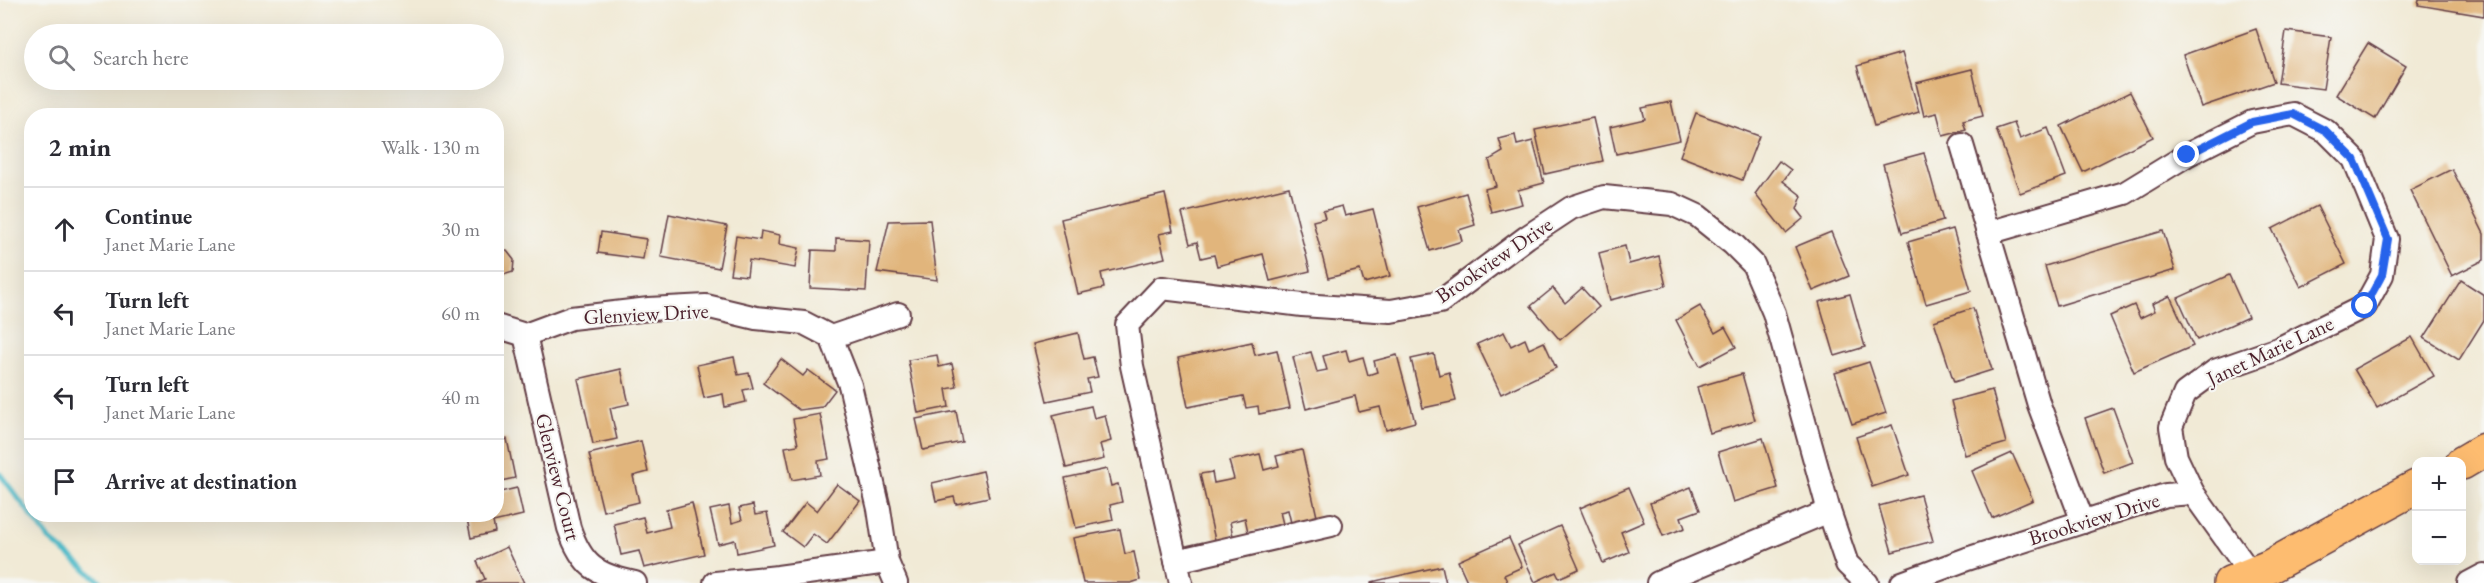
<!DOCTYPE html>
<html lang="en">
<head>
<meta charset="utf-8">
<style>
  :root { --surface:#fff; --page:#f2f2f3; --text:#2b2b33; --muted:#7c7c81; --line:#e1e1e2 }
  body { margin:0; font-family:"EB Garamond",serif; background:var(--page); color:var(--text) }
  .controls { position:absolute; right:18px; bottom:18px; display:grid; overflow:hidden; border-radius:12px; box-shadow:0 6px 24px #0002 }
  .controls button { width:54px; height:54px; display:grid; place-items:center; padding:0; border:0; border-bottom:2px solid var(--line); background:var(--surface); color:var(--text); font:30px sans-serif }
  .stop { position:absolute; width:18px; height:18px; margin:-14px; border:4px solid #2563eb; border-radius:50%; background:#fff }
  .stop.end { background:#2563eb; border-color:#fff; box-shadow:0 2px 6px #0008 }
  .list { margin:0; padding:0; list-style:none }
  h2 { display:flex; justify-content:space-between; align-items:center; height:78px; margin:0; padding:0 24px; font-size:26px }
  h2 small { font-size:20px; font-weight:400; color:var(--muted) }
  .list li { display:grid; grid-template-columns:39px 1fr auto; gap:18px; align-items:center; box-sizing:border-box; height:84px; padding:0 24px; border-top:2px solid var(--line) }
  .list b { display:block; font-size:22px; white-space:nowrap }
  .list p { margin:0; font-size:20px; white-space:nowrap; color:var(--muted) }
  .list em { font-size:20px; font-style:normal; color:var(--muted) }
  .icon { flex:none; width:33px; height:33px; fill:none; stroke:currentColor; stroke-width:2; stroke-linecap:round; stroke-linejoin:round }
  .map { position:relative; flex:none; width:2484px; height:583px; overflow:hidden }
  .search { position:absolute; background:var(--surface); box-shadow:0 6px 24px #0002; left:24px; top:24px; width:480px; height:66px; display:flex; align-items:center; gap:15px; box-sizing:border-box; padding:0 21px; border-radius:33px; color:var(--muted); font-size:22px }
  .panel { position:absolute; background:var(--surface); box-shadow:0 6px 24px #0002; left:24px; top:108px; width:480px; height:414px; border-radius:24px }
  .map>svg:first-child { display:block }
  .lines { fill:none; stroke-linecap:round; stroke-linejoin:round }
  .stream { stroke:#4ebbc9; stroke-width:5 }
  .building { fill:#e1b57b }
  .street-casing { stroke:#633d45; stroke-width:26 }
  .primary-casing { stroke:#633d45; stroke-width:36 }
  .street { stroke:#fff; stroke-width:22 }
  .primary { stroke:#fdbc6f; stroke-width:33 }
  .route { stroke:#2563eb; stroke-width:8 }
  .labels { text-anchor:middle; stroke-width:4.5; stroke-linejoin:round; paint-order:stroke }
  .street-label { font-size:21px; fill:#4a1f2b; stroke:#f6f6f2 }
</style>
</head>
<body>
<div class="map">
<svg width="2484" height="583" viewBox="0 0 2484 583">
  <rect width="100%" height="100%" fill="#f6f6f2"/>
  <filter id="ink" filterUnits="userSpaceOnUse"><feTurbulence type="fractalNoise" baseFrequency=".0167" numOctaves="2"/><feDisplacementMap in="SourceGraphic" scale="12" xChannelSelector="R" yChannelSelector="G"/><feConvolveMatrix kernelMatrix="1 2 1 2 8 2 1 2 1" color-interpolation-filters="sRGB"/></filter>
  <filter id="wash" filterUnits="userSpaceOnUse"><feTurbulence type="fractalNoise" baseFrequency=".008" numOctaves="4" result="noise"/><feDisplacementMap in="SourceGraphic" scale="24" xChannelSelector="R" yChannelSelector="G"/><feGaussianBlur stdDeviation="1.35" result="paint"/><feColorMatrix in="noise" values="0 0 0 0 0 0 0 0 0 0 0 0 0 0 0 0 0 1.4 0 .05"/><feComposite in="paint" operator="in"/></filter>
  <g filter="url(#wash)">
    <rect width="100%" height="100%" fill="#f1ead6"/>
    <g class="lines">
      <path class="stream" d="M0 474 49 539 102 583"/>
    </g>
    <g id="blocks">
      <g class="building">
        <path d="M2419 0H2484V16L2418 5Z"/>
        <path d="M2256 29 2274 82 2201 107 2183 55Z"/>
        <path d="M2286 31 2331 37 2323 89 2278 83Z"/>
        <path d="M2368 43 2406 66 2375 119 2336 95Z"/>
        <path d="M1902 53 1919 112 1874 126 1857 66Z"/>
        <path d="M1972 69 1983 116 1963 121 1966 130 1943 136 1937 113 1924 116 1916 83Z"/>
        <path d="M2130 92 2153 137 2083 172 2061 126Z"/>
        <path d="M1671 102 1680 140 1616 154 1610 127 1645 119 1642 108Z"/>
        <path d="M1696 113 1759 136 1742 180 1680 156Z"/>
        <path d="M1593 118 1603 161 1545 174 1535 130Z"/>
        <path d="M2014 123 2020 139 2048 128 2066 176 2020 193 1996 129Z"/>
        <path d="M1515 135 1517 145 1533 141 1544 183 1518 190 1522 204 1491 212 1485 189 1496 186 1489 160 1503 152 1499 139Z"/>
        <path d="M1924 153 1943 221 1902 233 1883 164Z"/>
        <path d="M1779 161 1791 170 1783 181 1802 196 1797 209 1804 218 1786 233 1755 194Z"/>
        <path d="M2452 169 2484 234V260L2452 276 2410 190Z"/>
        <path d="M1289 187 1310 271 1270 281 1263 254 1217 266 1214 255 1201 258 1197 242 1190 244 1182 213Z"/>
        <path d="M1466 193 1475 225 1459 230 1462 241 1430 251 1417 207Z"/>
        <path d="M1165 194 1173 231 1159 234 1165 258 1101 273 1104 288 1078 294 1061 219Z"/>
        <path d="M1342 206 1345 216 1373 209 1390 276 1364 283 1360 270 1328 278 1313 221 1325 218 1323 211Z"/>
        <path d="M2317 206 2346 264 2301 287 2272 229Z"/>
        <path d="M669 214 727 226 719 268 661 257Z"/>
        <path d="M930 220 937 280 877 272 889 221Z"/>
        <path d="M1953 229 1971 291 1926 304 1908 242Z"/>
        <path d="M761 231 780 235 779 244 799 248 795 268 749 260 747 276 730 274 736 236 760 240Z"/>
        <path d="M2163 231 2175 270 2057 306 2045 266Z"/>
        <path d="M601 232 646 239 643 259 598 253Z"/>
        <path d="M1831 232 1849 276 1813 291 1795 247Z"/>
        <path d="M836 238 869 240 866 291 810 288 812 250 836 251Z"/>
        <path d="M1625 246 1629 264 1659 256 1666 286 1610 300 1599 253Z"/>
        <path d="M496 250 507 251 514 260 513 272 503 275 502 280 496 279Z"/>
        <path d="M2229 275 2248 317 2197 340 2178 298Z"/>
        <path d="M2461 280 2484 295V320L2459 360 2424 338Z"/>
        <path d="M1553 288 1565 303 1582 288 1599 307 1560 340 1531 306Z"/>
        <path d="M1850 294 1865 347 1835 356 1819 302Z"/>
        <path d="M2170 296 2193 346 2134 372 2110 316 2134 305 2140 318 2155 311 2152 304Z"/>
        <path d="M1700 306 1715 333 1725 327 1736 347 1700 366 1676 320Z"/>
        <path d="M1973 308 1992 370 1954 382 1934 321Z"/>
        <path d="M1504 332 1511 346 1525 339 1529 349 1544 342 1556 368 1501 394 1477 344Z"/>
        <path d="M1078 333 1084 359 1093 357 1098 377 1087 379 1090 392 1047 401 1033 344Z"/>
        <path d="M2412 337 2434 376 2377 408 2354 369Z"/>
        <path d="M1252 342 1255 355 1277 350 1290 408 1259 414 1258 406 1246 408 1243 396 1188 407 1178 358Z"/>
        <path d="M1346 350 1349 361 1363 357 1368 375 1377 372 1374 361 1397 355 1415 422 1386 430 1380 407 1359 412 1355 396 1306 409 1293 357 1311 352 1317 372 1327 370 1323 356Z"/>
        <path d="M1434 354 1439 375 1449 372 1456 401 1423 408 1411 359Z"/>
        <path d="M937 355 939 367 952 364 957 387 946 389 949 407 918 413 908 360Z"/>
        <path d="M734 357 738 375 749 373 753 388 743 390 746 402 725 407 723 394 704 398 697 365Z"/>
        <path d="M781 359 803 376 808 370 835 390 822 407 799 410 763 383Z"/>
        <path d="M1869 362 1886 413 1852 424 1835 373Z"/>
        <path d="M621 369 629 404 610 408 617 439 593 444 578 379Z"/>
        <path d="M1742 374 1755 420 1710 433 1697 387Z"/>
        <path d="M1992 390 2006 443 1965 455 1951 401Z"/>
        <path d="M1091 406 1094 418 1105 415 1111 441 1100 444 1104 459 1066 468 1053 415Z"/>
        <path d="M2113 408 2133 462 2104 473 2085 418Z"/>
        <path d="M956 411 962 442 923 450 916 419Z"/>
        <path d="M820 414 829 459 818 461 820 475 792 480 785 447 798 445 793 419Z"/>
        <path d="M1892 425 1909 475 1872 487 1856 437Z"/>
        <path d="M1763 438 1778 488 1733 502 1718 452Z"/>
        <path d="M507 439 515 478 496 482V441Z"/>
        <path d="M641 441 648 472 633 476 639 502 603 511 589 454Z"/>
        <path d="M1302 450 1318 521 1292 527 1288 510 1280 512 1283 524 1248 532 1245 518 1230 522 1233 536 1215 540 1200 474 1212 472 1214 483 1234 479 1229 461 1260 454 1264 470 1279 466 1276 456Z"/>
        <path d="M2012 453 2033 500 1992 518 1972 471Z"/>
        <path d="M1107 469 1111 486 1118 484 1122 502 1110 505 1113 520 1076 528 1065 478Z"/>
        <path d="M983 471 989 497 956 504 954 497 936 501 932 483Z"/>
        <path d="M837 484 860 501 827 544 813 534 803 547 783 532 806 502 817 511Z"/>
        <path d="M1629 487 1644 522 1621 532 1629 552 1603 563 1580 508Z"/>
        <path d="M1691 487 1700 510 1681 517 1685 528 1663 536 1650 503Z"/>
        <path d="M517 488 523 515 493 522 495 532 471 538 466 514H496V493Z"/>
        <path d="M1920 495 1933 541 1892 552 1879 506Z"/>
        <path d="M692 503 704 554 644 568 639 551 621 555 614 524 643 517 647 533 670 527 666 510Z"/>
        <path d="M753 505 755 515 767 513 774 545 737 553 735 540 718 544 710 510 729 506 732 523 742 520 739 508Z"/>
        <path d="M1560 526 1579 569 1559 578 1556 572 1535 582 1518 545Z"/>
        <path d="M1120 529 1125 554 1134 552 1140 580 1131 583H1083L1073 538Z"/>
        <path d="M1509 538 1522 567 1504 575 1508 583H1468L1458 561Z"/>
        <path d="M507 547 524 583H477L485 579 477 561Z"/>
        <path d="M1442 566 1446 583H1371V582Z"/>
      </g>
    </g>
  </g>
  <g filter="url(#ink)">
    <use href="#blocks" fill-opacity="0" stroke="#633d45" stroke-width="1.5"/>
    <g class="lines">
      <g class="street-casing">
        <g id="street">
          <path d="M1962 145 2039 405 2083 522"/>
          <path d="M1988 233 2125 193 2187 155 2252 122 2293 114 2326 131 2354 159 2387 239 2382 275 2365 306 2278 349 2215 371 2185 393 2171 427 2176 457 2193 493"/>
          <path d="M496 326 525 335 571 318 649 309 706 306 756 318 804 323 831 337 850 385 879 509 887 562 896 583"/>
          <path d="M525 335 569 528C582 566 596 575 635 583"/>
          <path d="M831 337 898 314"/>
          <path d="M1176 561 1331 525"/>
          <path d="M715 583 778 577 887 562"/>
          <path d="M1181 583 1132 366 1127 325 1162 288 1302 305 1391 311 1440 302 1527 237 1571 208 1604 197 1672 204 1698 216 1733 244 1753 264 1774 313 1829 511 1847 564 1867 583"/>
          <path d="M1658 583 1829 511"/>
          <path d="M1902 583 1967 559 2166 495 2193 493 2251 574"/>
          <path d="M2469 583 2484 575"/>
        </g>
      </g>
      <g class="primary-casing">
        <g id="primary">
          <path d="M2462 463 2484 450"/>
          <path d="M2230 583 2269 567 2416 487"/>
        </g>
      </g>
      <use href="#street" class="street"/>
      <use href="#primary" class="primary"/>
    </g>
  </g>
  <g class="lines" filter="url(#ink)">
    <path class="route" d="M2187 155 2252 122 2293 114 2326 131 2354 159 2388 239 2382 275 2365 306"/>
  </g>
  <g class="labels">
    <g class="street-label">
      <text transform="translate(1494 260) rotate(-34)" y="7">Brookview Drive</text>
      <text transform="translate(646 314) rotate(-3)" y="7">Glenview Drive</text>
      <text transform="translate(2270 351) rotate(-25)" y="7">Janet Marie Lane</text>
      <text transform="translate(558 477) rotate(76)" y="7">Glenview Court</text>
      <text transform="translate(2094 519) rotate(-17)" y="7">Brookview Drive</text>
    </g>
  </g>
</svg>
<div class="controls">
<button>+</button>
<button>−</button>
</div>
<div class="stop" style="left:2365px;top:306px"></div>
<div class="stop end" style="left:2187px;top:155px"></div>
<div class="search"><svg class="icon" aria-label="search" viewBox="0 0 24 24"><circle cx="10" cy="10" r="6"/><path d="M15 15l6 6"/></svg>Search here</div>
<section class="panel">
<h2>2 min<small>Walk · 130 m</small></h2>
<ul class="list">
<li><svg class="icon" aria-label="ahead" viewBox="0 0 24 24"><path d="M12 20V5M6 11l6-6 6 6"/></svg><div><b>Continue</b><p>Janet Marie Lane</p></div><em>30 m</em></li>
<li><svg class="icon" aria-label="left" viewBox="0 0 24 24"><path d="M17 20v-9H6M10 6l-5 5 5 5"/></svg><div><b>Turn left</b><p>Janet Marie Lane</p></div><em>60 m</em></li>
<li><svg class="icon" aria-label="left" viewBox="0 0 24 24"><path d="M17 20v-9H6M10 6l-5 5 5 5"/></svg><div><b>Turn left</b><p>Janet Marie Lane</p></div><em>40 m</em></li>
<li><svg class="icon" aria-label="arrive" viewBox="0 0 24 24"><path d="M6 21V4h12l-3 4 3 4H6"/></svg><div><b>Arrive at destination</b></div></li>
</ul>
</section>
</div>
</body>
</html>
